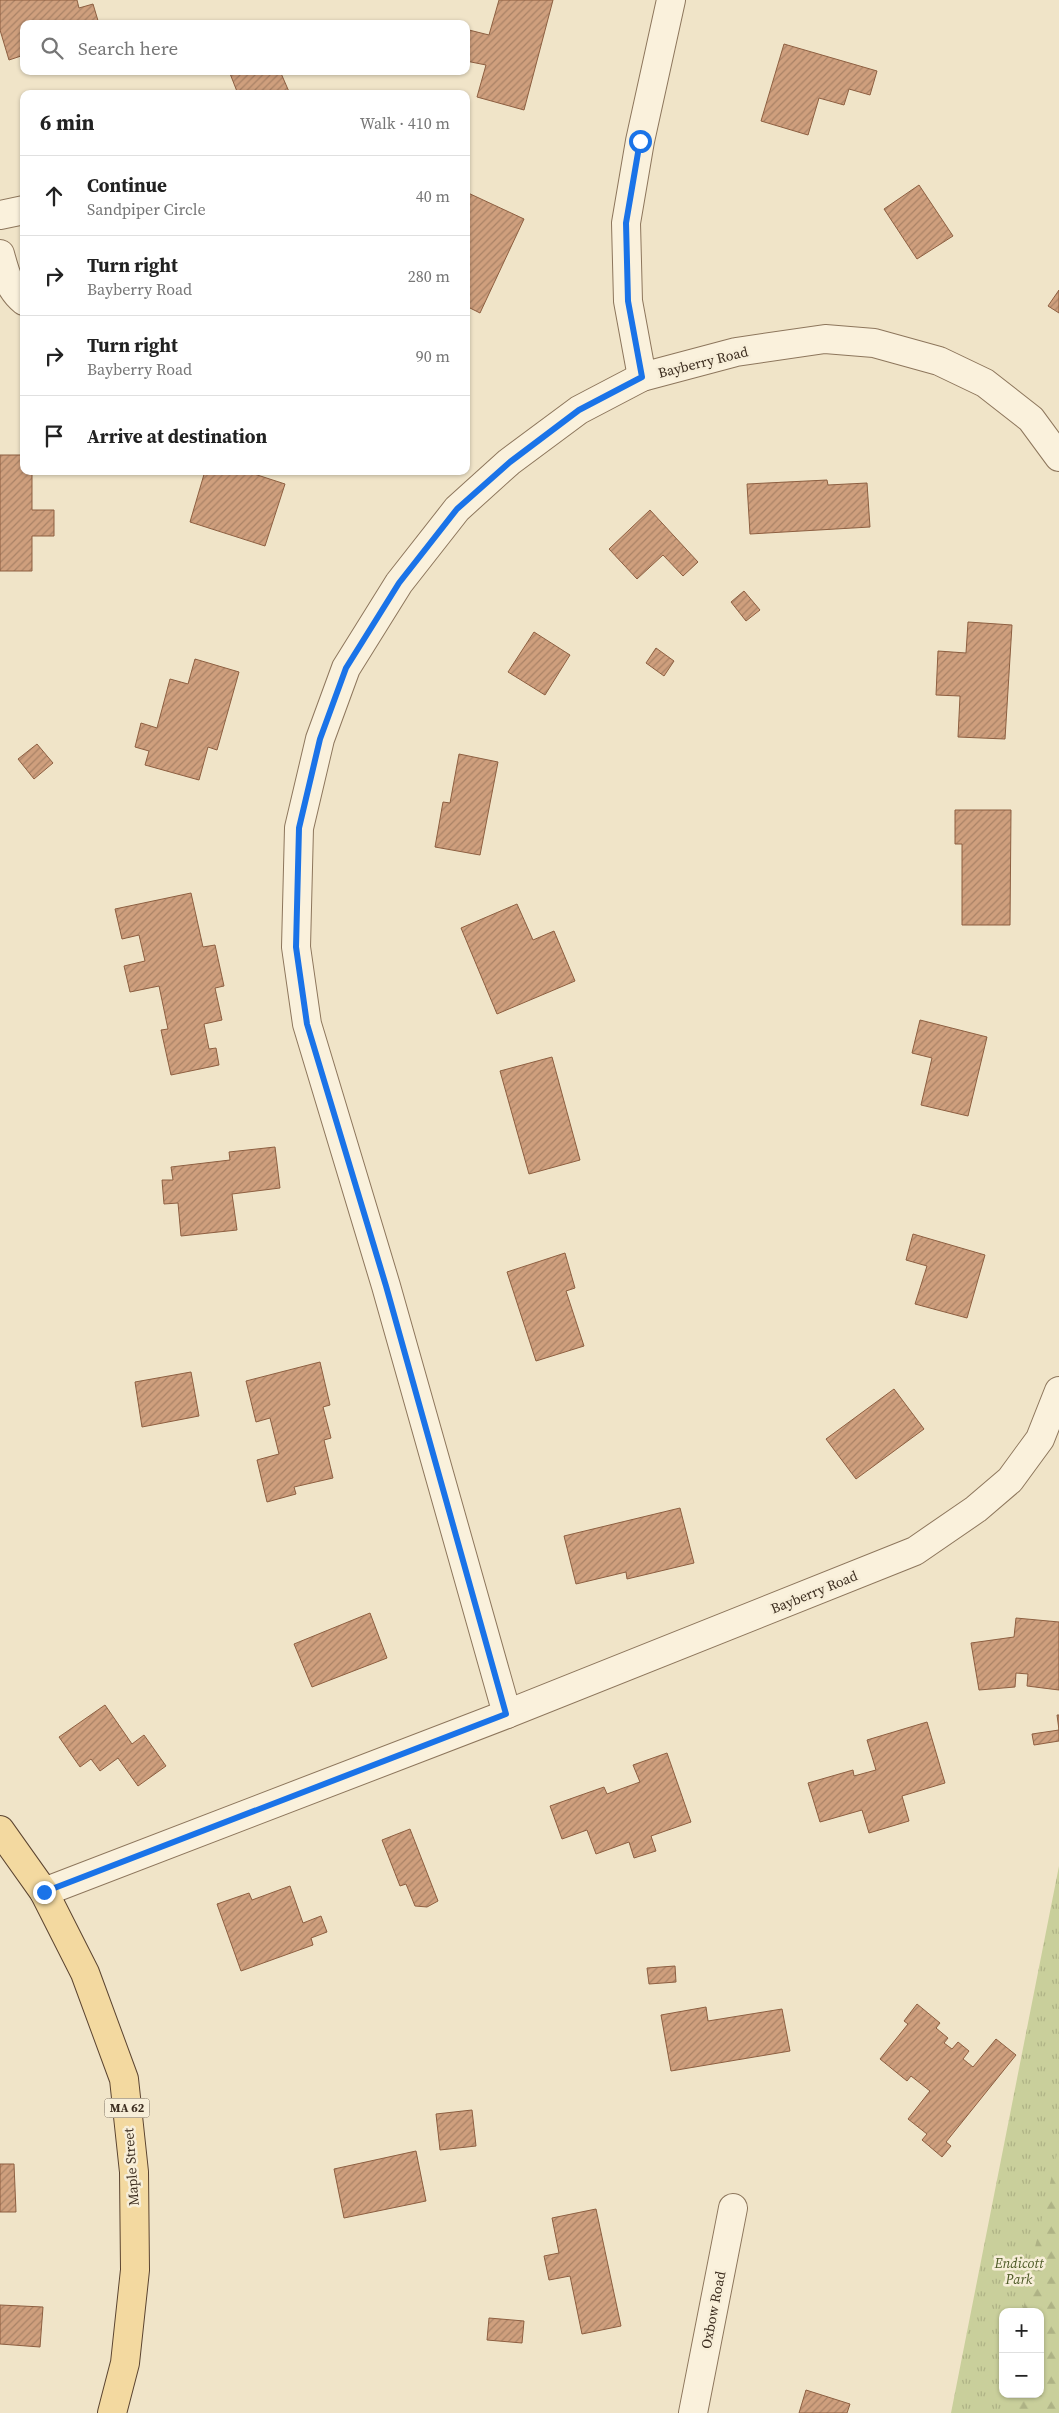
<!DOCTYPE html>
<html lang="en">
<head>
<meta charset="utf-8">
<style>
  :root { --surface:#fff; --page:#f2f2f2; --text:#222; --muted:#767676; --line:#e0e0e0 }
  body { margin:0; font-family:"Source Serif 4",serif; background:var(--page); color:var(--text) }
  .controls { position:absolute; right:15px; bottom:15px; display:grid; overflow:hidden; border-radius:10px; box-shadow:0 1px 4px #0004 }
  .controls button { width:45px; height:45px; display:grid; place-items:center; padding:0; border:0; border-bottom:1px solid var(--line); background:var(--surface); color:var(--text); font:25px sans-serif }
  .stop { position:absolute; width:15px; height:15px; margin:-11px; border:4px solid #1a73e8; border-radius:50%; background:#fff }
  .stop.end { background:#1a73e8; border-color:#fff; box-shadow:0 1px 5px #0008 }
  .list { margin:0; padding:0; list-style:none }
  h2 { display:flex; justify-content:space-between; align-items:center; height:65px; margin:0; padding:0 20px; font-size:21px }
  h2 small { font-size:16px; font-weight:400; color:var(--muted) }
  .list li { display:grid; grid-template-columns:32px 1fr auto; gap:15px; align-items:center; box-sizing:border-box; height:80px; padding:0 20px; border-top:1px solid var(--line) }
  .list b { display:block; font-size:19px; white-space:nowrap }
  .list p { margin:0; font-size:16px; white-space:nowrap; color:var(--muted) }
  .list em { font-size:16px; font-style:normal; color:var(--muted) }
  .icon { flex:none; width:28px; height:28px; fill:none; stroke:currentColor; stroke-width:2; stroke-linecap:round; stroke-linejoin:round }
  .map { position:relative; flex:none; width:1059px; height:2413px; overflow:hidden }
  .search { position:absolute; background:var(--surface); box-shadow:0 1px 4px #0004; left:20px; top:20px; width:450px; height:55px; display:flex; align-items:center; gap:12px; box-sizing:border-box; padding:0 18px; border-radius:10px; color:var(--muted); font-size:19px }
  .panel { position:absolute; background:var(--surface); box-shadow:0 1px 4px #0004; left:20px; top:90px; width:450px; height:385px; border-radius:10px }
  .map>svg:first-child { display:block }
  .grass { fill:url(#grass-tufts); fill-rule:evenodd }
  .forest { fill:url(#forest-firs) }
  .building { fill:url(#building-hatch); stroke:#8d5f41 }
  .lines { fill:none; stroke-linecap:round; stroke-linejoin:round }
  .minor-casing { stroke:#8d765c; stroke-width:30 }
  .major-casing { stroke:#5b4430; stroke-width:30 }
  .minor { stroke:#faf1dc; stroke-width:28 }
  .major { stroke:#f3d9a0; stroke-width:28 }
  .route { stroke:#1a73e8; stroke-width:6 }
  .labels { text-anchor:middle; stroke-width:5; stroke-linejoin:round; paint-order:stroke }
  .shield { fill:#f7eed8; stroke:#756857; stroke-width:1 }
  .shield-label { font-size:12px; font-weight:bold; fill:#3d2e20 }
  .street-label { font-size:14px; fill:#3d2e20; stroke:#f7eed8 }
  .park-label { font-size:14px; font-style:italic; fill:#4d5a26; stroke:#f7eed8 }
</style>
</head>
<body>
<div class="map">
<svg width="1059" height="2413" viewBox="0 0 1059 2413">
  <defs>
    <pattern id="grass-tufts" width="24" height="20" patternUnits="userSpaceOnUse" patternTransform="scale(1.25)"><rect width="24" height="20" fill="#c9cf9b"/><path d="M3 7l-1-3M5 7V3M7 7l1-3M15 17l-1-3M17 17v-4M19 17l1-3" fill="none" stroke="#aeb285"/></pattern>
    <pattern id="forest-firs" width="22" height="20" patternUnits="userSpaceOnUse" patternTransform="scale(1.25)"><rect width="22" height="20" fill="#c9cf9b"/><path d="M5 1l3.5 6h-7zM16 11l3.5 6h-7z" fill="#aeb285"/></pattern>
    <pattern id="building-hatch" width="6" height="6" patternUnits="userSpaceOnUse" patternTransform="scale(1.25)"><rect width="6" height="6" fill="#cf9f7d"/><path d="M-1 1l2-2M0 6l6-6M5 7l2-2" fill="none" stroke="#a98266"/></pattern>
  </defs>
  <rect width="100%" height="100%" fill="#f0e4c8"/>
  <path class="grass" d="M1059 1866V2413H951ZM1003 2312H1040V2394H1003Z"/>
  <path class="forest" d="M1059 2145V2413H1008L1011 2394H1040V2312H1023L1028 2277Z"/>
  <g class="building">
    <path d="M0 0H77L79 8 93 4 99 24H24V55L9 60 0 30Z"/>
    <path d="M499 0H553L524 110 477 97 486 65 466 61V41L469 30 489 35Z"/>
    <path d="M784 44 877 71 870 95 849 89 844 105 819 98 808 135 761 121Z"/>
    <path d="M229 71H280L290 94H238Z"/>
    <path d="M919 185 953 236 917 259 884 209Z"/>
    <path d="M466 192 524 219 480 313 466 306Z"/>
    <path d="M1059 290V313L1048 306Z"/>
    <path d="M0 455H24V471H37V473L32 474V510H54V536H32V571H0Z"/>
    <path d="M205 471H245L285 484 265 546 190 522Z"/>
    <path d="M827 480 828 485 867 483 870 527 750 534 747 484Z"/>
    <path d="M650 510 698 562 683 576 663 555 637 579 609 549Z"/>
    <path d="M744 591 760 610 746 621 731 602Z"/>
    <path d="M968 622 1012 625 1005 739 958 737 960 696 936 695 938 651 966 653Z"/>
    <path d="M534 632 570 655 545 695 508 672Z"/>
    <path d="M656 648 674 661 664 676 646 663Z"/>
    <path d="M195 659 239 672 217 750 208 747 199 780 145 765 149 751 135 747 141 723 157 728 170 679 188 684Z"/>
    <path d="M37 744 53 763 34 779 18 759Z"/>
    <path d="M459 754 498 762 480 855 435 847 443 802 450 803Z"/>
    <path d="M955 810H1011L1010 925H962V844H955Z"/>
    <path d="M191 893 203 947 215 945 224 986 215 988 222 1020 204 1024 209 1049 216 1048 219 1065 171 1075 161 1030 168 1029 159 986 130 992 124 966 145 961 139 935 122 939 115 909Z"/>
    <path d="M517 904 533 940 554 931 575 981 497 1014 461 928Z"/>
    <path d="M920 1020 987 1037 968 1116 921 1105 932 1058 912 1053Z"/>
    <path d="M552 1057 580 1160 529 1174 500 1071Z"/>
    <path d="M275 1147 280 1188 232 1194 237 1230 181 1236 178 1203 164 1204 162 1180H173L171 1167 230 1160 229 1152Z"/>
    <path d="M913 1234 985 1255 967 1318 915 1304 927 1266 906 1260Z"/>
    <path d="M565 1253 575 1288 566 1291 584 1346 536 1361 507 1272Z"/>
    <path d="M320 1362 330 1405 323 1407 331 1438 324 1440 333 1478 294 1487 296 1494 267 1502 257 1460 279 1454 270 1418 256 1422 246 1381Z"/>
    <path d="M191 1372 199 1416 142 1427 135 1382Z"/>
    <path d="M894 1389 924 1429 856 1479 826 1439Z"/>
    <path d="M680 1508 694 1563 627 1579 626 1572 576 1584 564 1536Z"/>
    <path d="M370 1613 387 1658 312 1687 294 1644Z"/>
    <path d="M1016 1618 1059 1622V1690L1027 1686 1028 1674 1016 1673 1015 1687 979 1690 971 1643 1014 1637Z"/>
    <path d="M105 1705 132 1744 144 1735 166 1766 138 1786 118 1758 100 1771 91 1759 80 1767 59 1737Z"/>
    <path d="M1057 1715H1059V1741L1034 1745 1032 1734 1059 1730Z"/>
    <path d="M927 1722 945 1783 902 1796 909 1821 869 1833 862 1810 820 1822 808 1783 853 1770 854 1776 876 1770 867 1740Z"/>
    <path d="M667 1753 691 1822 651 1836 656 1851 634 1858 629 1842 596 1854 587 1830 562 1839 550 1806 604 1787 607 1794 640 1782 633 1765Z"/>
    <path d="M410 1829 438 1901 427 1907 415 1906 406 1884 400 1886 382 1840Z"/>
    <path d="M290 1886 303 1923 321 1916 327 1932 311 1938 313 1945 241 1971 217 1904 249 1893 252 1900Z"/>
    <path d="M675 1966 676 1982 649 1984 647 1968Z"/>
    <path d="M917 2004 940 2023 936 2028 948 2038 944 2043 952 2049 958 2042 969 2051 963 2059 973 2067 996 2039 1016 2055 946 2142 951 2146 942 2157 922 2140 927 2134 908 2119 930 2091 911 2076 907 2081 880 2059 908 2024 904 2021Z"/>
    <path d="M706 2007 708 2021 782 2009 790 2051 671 2071 661 2015Z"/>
    <path d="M472 2110 476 2146 440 2150 436 2114Z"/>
    <path d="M416 2151 426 2201 344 2218 334 2169Z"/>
    <path d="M0 2164H14L16 2212H0Z"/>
    <path d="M596 2209 621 2326 582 2334 570 2276 549 2280 544 2256 559 2253 552 2218Z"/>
    <path d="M0 2305 43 2307 40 2347 0 2344Z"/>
    <path d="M489 2318 524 2321 522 2343 487 2340Z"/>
    <path d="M806 2390 850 2404 847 2413H799Z"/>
  </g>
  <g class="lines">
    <g class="minor-casing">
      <g id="minor">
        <path d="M0 215 24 210"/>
        <path d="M0 254C5 272 9 289 24 301"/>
        <path d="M642 377 628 301 626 223 640 141 671 0"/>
        <path d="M507 1714 386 1286 307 1024 296 947 299 828 320 739 346 668 399 583 457 509 509 462 579 410 642 377 736 352 825 339 874 343 939 361 985 383 1031 419 1059 457"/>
        <path d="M44 1892 507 1714 915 1551 976 1509 1010 1480 1040 1439 1059 1391"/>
        <path d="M693 2413 733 2208"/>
      </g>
    </g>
    <g class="major-casing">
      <path id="major" d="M0 1830 44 1892 85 1973 124 2079 134 2172 135 2270 125 2363 112 2413"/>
    </g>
    <use href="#minor" class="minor"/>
    <use href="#major" class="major"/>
  </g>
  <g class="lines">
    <path class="route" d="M44 1892 506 1714 386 1286 307 1024 296 947 299 828 320 739 346 668 399 583 457 509 510 462 579 410 642 377 628 301 626 223 640 141"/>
  </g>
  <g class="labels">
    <rect class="shield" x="104.5" y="2098.5" width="45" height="19" rx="4"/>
    <g class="shield-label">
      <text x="127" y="2112">MA 62</text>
    </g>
    <g class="street-label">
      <text transform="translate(703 362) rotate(-14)" y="5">Bayberry Road</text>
      <text transform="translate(814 1592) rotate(-22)" y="5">Bayberry Road</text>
      <text transform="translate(131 2167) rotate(-94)" y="5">Maple Street</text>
      <text transform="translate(713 2310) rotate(-79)" y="5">Oxbow Road</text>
    </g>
    <g class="park-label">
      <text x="1019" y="2268">Endicott<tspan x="1019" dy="16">Park</tspan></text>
    </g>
  </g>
</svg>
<div class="controls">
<button>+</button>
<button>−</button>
</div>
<div class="stop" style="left:640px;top:141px"></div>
<div class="stop end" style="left:44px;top:1892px"></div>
<div class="search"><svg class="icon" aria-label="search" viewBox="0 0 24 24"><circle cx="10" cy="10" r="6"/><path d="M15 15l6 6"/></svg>Search here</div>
<section class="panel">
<h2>6 min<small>Walk · 410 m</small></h2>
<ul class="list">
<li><svg class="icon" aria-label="ahead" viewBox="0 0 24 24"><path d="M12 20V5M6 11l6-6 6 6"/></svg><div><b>Continue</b><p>Sandpiper Circle</p></div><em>40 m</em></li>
<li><svg class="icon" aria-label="right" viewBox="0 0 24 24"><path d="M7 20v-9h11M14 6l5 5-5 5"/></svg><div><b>Turn right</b><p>Bayberry Road</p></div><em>280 m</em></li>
<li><svg class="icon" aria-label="right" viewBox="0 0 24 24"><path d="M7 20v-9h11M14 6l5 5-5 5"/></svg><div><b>Turn right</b><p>Bayberry Road</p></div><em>90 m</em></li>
<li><svg class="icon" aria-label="arrive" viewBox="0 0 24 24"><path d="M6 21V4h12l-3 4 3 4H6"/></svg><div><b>Arrive at destination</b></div></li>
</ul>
</section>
</div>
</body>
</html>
